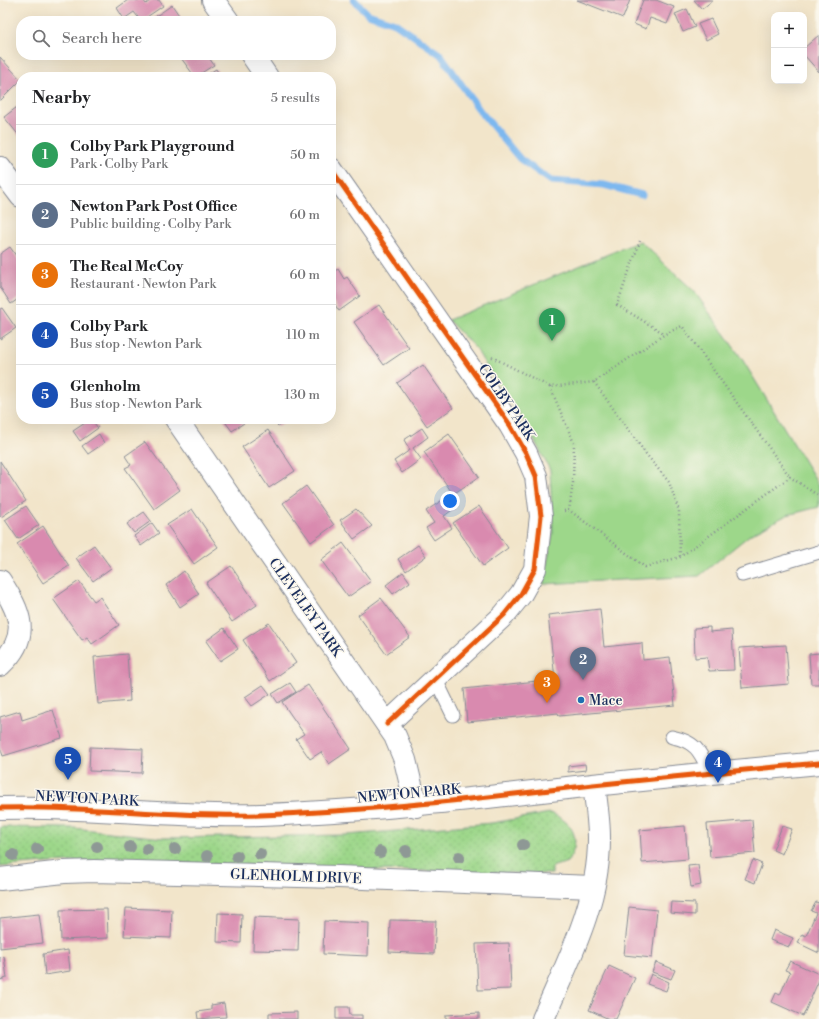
<!DOCTYPE html>
<html lang="en">
<head>
<meta charset="utf-8">
<style>
  :root { --surface:#fff; --page:#f6f6f6; --text:#202124; --muted:#757577; --line:#e0e0e0; --accent:#1f6fb2 }
  body { margin:0; font-family:"Libre Bodoni",serif; background:var(--page); color:var(--text) }
  .controls { position:absolute; right:12px; top:12px; display:grid; overflow:hidden; border-radius:8px; box-shadow:0 4px 16px #0002 }
  .controls button { width:36px; height:36px; display:grid; place-items:center; padding:0; border:0; border-bottom:1px solid var(--line); background:var(--surface); color:var(--text); font:20px sans-serif }
  .you { position:absolute; left:450px; top:501px; width:14px; height:14px; margin:-10px; border:3px solid #fff; border-radius:50%; background:#1a73e8; box-shadow:0 0 0 6px #1a73e833 }
  .badge { display:grid; place-items:center; width:26px; height:26px; border-radius:50%; background:var(--accent); color:#fff; font-size:13px; font-weight:700 }
  .pin { position:absolute; translate:-50% -33px; filter:drop-shadow(0 1px 2px #0008) }
  .pin::after { content:''; position:absolute; top:21px; width:14px; height:12px; background:inherit; clip-path:polygon(0 0,100% 0,50% 100%) }
  .list { margin:0; padding:0; list-style:none }
  h2 { display:flex; justify-content:space-between; align-items:center; height:52px; margin:0; padding:0 16px; font-size:17px }
  h2 small { font-size:13px; font-weight:400; color:var(--muted) }
  .list li { display:grid; grid-template-columns:26px 1fr auto; gap:12px; align-items:center; box-sizing:border-box; height:60px; padding:0 16px; border-top:1px solid var(--line) }
  .list b { display:block; font-size:15px; white-space:nowrap }
  .list p { margin:0; font-size:13px; white-space:nowrap; color:var(--muted) }
  .list em { font-size:13px; font-style:normal; color:var(--muted) }
  .icon { flex:none; width:22px; height:22px; fill:none; stroke:currentColor; stroke-width:2; stroke-linecap:round; stroke-linejoin:round }
  .map { position:relative; flex:none; width:819px; height:1019px; overflow:hidden }
  .search { position:absolute; background:var(--surface); box-shadow:0 4px 16px #0002; left:16px; top:16px; width:320px; height:44px; display:flex; align-items:center; gap:10px; box-sizing:border-box; padding:0 14px; border-radius:16px; color:var(--muted); font-size:15px }
  .panel { position:absolute; background:var(--surface); box-shadow:0 4px 16px #0002; left:16px; top:72px; width:320px; height:352px; border-radius:16px }
  .map>svg:first-child { display:block }
  .grass { fill:url(#grass-dots); stroke:#5c8374 }
  .park { fill:#9dd78a; stroke:#5c8374 }
  .lines { fill:none; stroke-linecap:round; stroke-linejoin:round }
  .stream { stroke:#7db8ef; stroke-width:7 }
  .building { fill:#d98aaf }
  .service-casing { stroke:#868a94; stroke-width:15 }
  .minor-casing { stroke:#868a94; stroke-width:24 }
  .tertiary-casing { stroke:#868a94; stroke-width:24 }
  .path { stroke:#868a94; stroke-width:2.5; stroke-dasharray:1 3; stroke-linecap:butt }
  .service { stroke:#fff; stroke-width:13 }
  .minor { stroke:#fff; stroke-width:22 }
  .tertiary { stroke:#fff; stroke-width:22 }
  .cycleway-casing { stroke:#fbf7ec; stroke-width:8 }
  .cycleway { stroke:#e8590c; stroke-width:5 }
  .tree { fill:#8e9895 }
  .poi-dot { fill:#1f6fb2; stroke:#fbf7ec; stroke-width:1.5 }
  .labels { text-anchor:middle; stroke-width:3; stroke-linejoin:round; paint-order:stroke }
  .street-label { font-size:14px; fill:#1b2f5e; stroke:#fbf7ec }
  .poi-label { font-size:14px; fill:#1b2f5e; stroke:#fbf7ec; text-anchor:start }
</style>
</head>
<body>
<div class="map">
<svg width="819" height="1019" viewBox="0 0 819 1019">
  <defs>
    <pattern id="grass-dots" width="8" height="8" patternUnits="userSpaceOnUse"><rect width="8" height="8" fill="#9dd78a"/><path d="M2 2h.1M6 6h.1" fill="none" stroke="#87b97a" stroke-width="1.8" stroke-linecap="round"/></pattern>
  </defs>
  <rect width="100%" height="100%" fill="#fbf7ec"/>
  <filter id="ink" filterUnits="userSpaceOnUse"><feTurbulence type="fractalNoise" baseFrequency=".025" numOctaves="2"/><feDisplacementMap in="SourceGraphic" scale="8" xChannelSelector="R" yChannelSelector="G"/><feConvolveMatrix kernelMatrix="1 2 1 2 8 2 1 2 1" color-interpolation-filters="sRGB"/></filter>
  <filter id="wash" filterUnits="userSpaceOnUse"><feTurbulence type="fractalNoise" baseFrequency=".012" numOctaves="4" result="noise"/><feDisplacementMap in="SourceGraphic" scale="16" xChannelSelector="R" yChannelSelector="G"/><feGaussianBlur stdDeviation="0.9" result="paint"/><feColorMatrix in="noise" values="0 0 0 0 0 0 0 0 0 0 0 0 0 0 0 0 0 1.4 0 .05"/><feComposite in="paint" operator="in"/></filter>
  <g filter="url(#wash)">
    <rect width="100%" height="100%" fill="#f2e5ca"/>
    <path class="grass" d="M550 813C566 819 578 830 574 848 573 852 570 859 567 862 563 864 556 865 552 867V874C464 871 375 871 286 867 190 864 96 856 0 867V827L74 828 163 838 347 835 492 823Z"/>
    <path class="park" d="M640 241 694 291 742 359 819 485V507L787 515 751 534 699 576 543 584 553 533 550 470 522 417 493 377 476 349 448 320Z"/>
    <g class="lines">
      <path class="stream" d="M354 0 368 14 395 23 441 55 480 111 520 159 551 181 604 185 642 195"/>
    </g>
    <g id="blocks">
      <g class="building">
        <path d="M128 0H143L146 4 151 0H159L163 6 141 21 134 12 124 19 117 8Z"/>
        <path d="M577 0H630L623 18Z"/>
        <path d="M643 0H656L674 7 667 24 650 18 646 29 634 24Z"/>
        <path d="M694 0H713L702 9Z"/>
        <path d="M172 5 183 21H149Z"/>
        <path d="M687 9 695 27 683 32 675 14Z"/>
        <path d="M711 19 718 34 706 40 698 24Z"/>
        <path d="M819 35V72L804 55V48Z"/>
        <path d="M185 55H207L214 65 195 77 181 58Z"/>
        <path d="M0 57 21 80 0 101Z"/>
        <path d="M216 69 221 77H203Z"/>
        <path d="M21 104V138L4 117Z"/>
        <path d="M10 247 21 263V297L11 304 0 287V254Z"/>
        <path d="M338 269 344 279 347 277 360 296 339 311 331 299V273Z"/>
        <path d="M379 305 409 348 384 365 354 322Z"/>
        <path d="M2 308 16 328 0 339V309Z"/>
        <path d="M423 365 453 408 427 426 397 383Z"/>
        <path d="M91 419 98 428 80 441 73 431Z"/>
        <path d="M223 419H250L232 431Z"/>
        <path d="M273 419H288L278 426Z"/>
        <path d="M422 428 428 437 413 448 421 459 402 473 394 461 410 450 404 440Z"/>
        <path d="M268 430 295 471 269 488 242 447Z"/>
        <path d="M99 434 104 443 88 454 82 446Z"/>
        <path d="M449 434 479 477 453 494 424 452Z"/>
        <path d="M145 442 180 490 154 509 125 468 131 465 125 456Z"/>
        <path d="M0 461 26 501 1 517 0 516Z"/>
        <path d="M306 486 334 525 311 542 283 503Z"/>
        <path d="M447 497 455 508 444 516 452 528 434 540 426 528 434 523 426 511Z"/>
        <path d="M26 506 39 525 18 539 5 520Z"/>
        <path d="M479 506 508 548 483 566 453 523Z"/>
        <path d="M192 509 218 547 194 564 167 525Z"/>
        <path d="M356 509 372 526 354 539 340 520Z"/>
        <path d="M144 512 151 521 134 533 127 524Z"/>
        <path d="M152 523 159 533 141 546 134 536Z"/>
        <path d="M43 526 69 566 43 583 17 544Z"/>
        <path d="M343 543 371 581 348 597 321 560Z"/>
        <path d="M94 545 111 568 93 581 76 558Z"/>
        <path d="M418 545 426 556 406 571 398 559Z"/>
        <path d="M231 566 257 605 232 622 206 583Z"/>
        <path d="M184 571 199 594 180 607 166 585Z"/>
        <path d="M403 572 410 582 393 594 386 585Z"/>
        <path d="M79 581 94 601 100 597 119 625 92 644 87 637 82 640 53 599Z"/>
        <path d="M381 598 410 637 386 654 358 615Z"/>
        <path d="M600 609 604 647 642 643 643 660 670 657 675 705 559 716 558 713 467 722 464 689 555 679 548 615Z"/>
        <path d="M269 623 296 663 270 681 243 640Z"/>
        <path d="M710 627V632L732 630 734 670 709 671 707 657 695 658 694 628Z"/>
        <path d="M224 628 238 649 220 661 206 641Z"/>
        <path d="M786 645 789 684 742 688 739 648Z"/>
        <path d="M819 653V684H811L809 654Z"/>
        <path d="M127 654 130 701 98 704 94 657Z"/>
        <path d="M290 683 296 692 278 703 272 694Z"/>
        <path d="M263 685 270 694 252 706 245 697Z"/>
        <path d="M308 685 351 749 329 764 321 752 310 759 296 739 304 734 282 702Z"/>
        <path d="M53 710 62 738 3 756 0 747V717L20 711 22 720Z"/>
        <path d="M90 747 143 749 142 773 89 771Z"/>
        <path d="M585 764 586 770 568 772V766Z"/>
        <path d="M752 820 755 853 710 857 707 824Z"/>
        <path d="M685 826 688 859 642 863 640 830Z"/>
        <path d="M782 826 792 829 782 854 773 850Z"/>
        <path d="M753 860 762 864 755 883 745 879Z"/>
        <path d="M698 865 701 885 691 887 688 866Z"/>
        <path d="M671 902 695 903V915L670 913Z"/>
        <path d="M816 902 819 903V953L798 943 802 934 806 936 816 913 811 911Z"/>
        <path d="M629 907 657 910 652 958 624 955Z"/>
        <path d="M126 908 172 910 171 938 124 936Z"/>
        <path d="M107 909 108 938 61 940 60 910Z"/>
        <path d="M218 913 242 914 241 943 217 942Z"/>
        <path d="M39 914 43 943 0 948V918Z"/>
        <path d="M254 917 299 919 298 951 253 950Z"/>
        <path d="M390 920 436 921 434 954 389 952Z"/>
        <path d="M324 921 369 923 368 956 323 954Z"/>
        <path d="M774 930 793 938 789 947 770 940Z"/>
        <path d="M509 943 511 989 478 990 476 944Z"/>
        <path d="M68 950 70 971 45 975 43 954Z"/>
        <path d="M4 956 7 978 0 980V957Z"/>
        <path d="M790 961 819 974V980L803 1016 772 1002 776 993 780 995 790 972 785 970Z"/>
        <path d="M656 962 675 970 671 979 652 972Z"/>
        <path d="M609 966 635 978 616 1019H609L589 1010Z"/>
        <path d="M651 974 669 982 666 991 647 984Z"/>
        <path d="M224 1003 226 1017 198 1019 197 1012 211 1010V1005Z"/>
        <path d="M336 1007H349L350 1015H362V1019H336Z"/>
        <path d="M297 1012V1019H269V1013Z"/>
        <path d="M479 1013V1019H446V1015Z"/>
      </g>
    </g>
  </g>
  <g filter="url(#ink)">
    <use href="#blocks" fill-opacity="0" stroke="#868a94" stroke-width="1"/>
    <g class="lines">
      <g class="service-casing">
        <g id="service">
          <path d="M742 575 819 552"/>
          <path d="M435 678 453 715"/>
          <path d="M672 737C697 742 700 752 710 773"/>
        </g>
      </g>
      <g class="minor-casing">
        <g id="minor">
          <path d="M213 0 228 21"/>
          <path d="M252 55 267 77"/>
          <path d="M0 168 21 196"/>
          <path d="M331 169 510 425 526 453 536 476 541 516 535 569 521 594 504 615 387 724"/>
          <path d="M176 419 395 736 405 760 416 806"/>
          <path d="M0 581C20 612 32 636 0 665"/>
          <path d="M0 879 64 872 94 871 338 877 593 887"/>
          <path d="M543 1019C568 961 600 901 599 837 599 820 596 802 594 785"/>
        </g>
      </g>
      <g class="tertiary-casing">
        <path id="tertiary" d="M0 808C87 805 173 818 260 815 372 811 482 798 593 785 668 777 744 770 819 763"/>
      </g>
      <g class="path">
        <path d="M640 241 617 305 665 334"/>
        <path d="M492 357 550 387 594 382 665 334 682 326 790 477"/>
        <path d="M594 382 646 454 669 482 679 511 680 557"/>
        <path d="M550 387 574 443 573 483 569 510"/>
        <path d="M564 511 569 510 645 567 680 557 790 477 819 496"/>
      </g>
      <use href="#service" class="service"/>
      <use href="#minor" class="minor"/>
      <use href="#tertiary" class="tertiary"/>
      <g class="cycleway-casing">
        <g id="cycleway">
          <path d="M331 169 510 425 526 453 536 476 541 516 535 569 521 594 504 615 387 724"/>
          <path d="M0 808C87 805 173 818 260 815 372 811 482 798 593 785 668 777 744 770 819 763"/>
        </g>
      </g>
      <use href="#cycleway" class="cycleway"/>
    </g>
    <g class="tree">
      <circle cx="523" cy="845" r="6"/>
      <circle cx="97" cy="847" r="6"/>
      <circle cx="130" cy="847" r="6"/>
      <circle cx="37" cy="849" r="6"/>
      <circle cx="147" cy="849" r="6"/>
      <circle cx="175" cy="849" r="6"/>
      <circle cx="406" cy="851" r="6"/>
      <circle cx="380" cy="852" r="6"/>
      <circle cx="260" cy="854" r="6"/>
      <circle cx="13" cy="855" r="6"/>
      <circle cx="207" cy="856" r="6"/>
      <circle cx="237" cy="856" r="6"/>
      <circle cx="459" cy="857" r="6"/>
    </g>
  </g>
  <circle class="poi-dot" cx="581" cy="700" r="4"/>
  <g class="labels">
    <g class="street-label">
      <text transform="translate(507 402) rotate(56)" y="5">COLBY PARK</text>
      <text transform="translate(306 607) rotate(55)" y="5">CLEVELEY PARK</text>
      <text transform="translate(409 793) rotate(-5)" y="5">NEWTON PARK</text>
      <text transform="translate(87 798) rotate(3)" y="5">NEWTON PARK</text>
      <text transform="translate(296 876) rotate(2)" y="5">GLENHOLM DRIVE</text>
    </g>
    <g class="poi-label">
      <text x="589" y="705">Mace</text>
    </g>
  </g>
</svg>
<div class="controls">
<button>+</button>
<button>−</button>
</div>
<div class="you"></div>
<div class="pin badge" style="left:552px;top:341px;background:#2e9e5b">1</div>
<div class="pin badge" style="left:583px;top:680px;background:#5c6f8a">2</div>
<div class="pin badge" style="left:547px;top:703px;background:#e8710a">3</div>
<div class="pin badge" style="left:718px;top:783px;background:#1a4fb4">4</div>
<div class="pin badge" style="left:68px;top:780px;background:#1a4fb4">5</div>
<div class="search"><svg class="icon" aria-label="search" viewBox="0 0 24 24"><circle cx="10" cy="10" r="6"/><path d="M15 15l6 6"/></svg>Search here</div>
<section class="panel">
<h2>Nearby<small>5 results</small></h2>
<ul class="list">
<li><span class="badge" style="background:#2e9e5b">1</span><div><b>Colby Park Playground</b><p>Park · Colby Park</p></div><em>50 m</em></li>
<li><span class="badge" style="background:#5c6f8a">2</span><div><b>Newton Park Post Office</b><p>Public building · Colby Park</p></div><em>60 m</em></li>
<li><span class="badge" style="background:#e8710a">3</span><div><b>The Real McCoy</b><p>Restaurant · Newton Park</p></div><em>60 m</em></li>
<li><span class="badge" style="background:#1a4fb4">4</span><div><b>Colby Park</b><p>Bus stop · Newton Park</p></div><em>110 m</em></li>
<li><span class="badge" style="background:#1a4fb4">5</span><div><b>Glenholm</b><p>Bus stop · Newton Park</p></div><em>130 m</em></li>
</ul>
</section>
</div>
</body>
</html>
